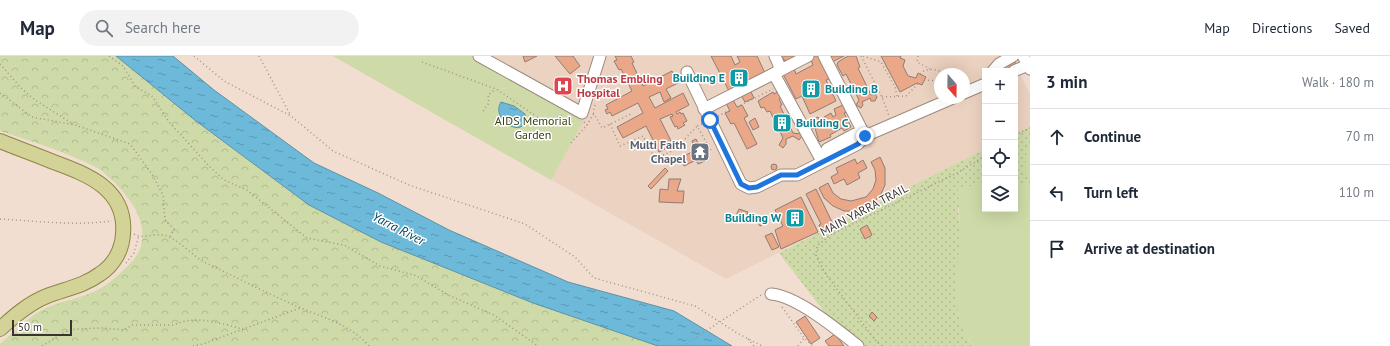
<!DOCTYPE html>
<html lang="en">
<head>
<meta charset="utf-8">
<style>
  :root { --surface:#fff; --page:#f2f2f3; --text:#1f2937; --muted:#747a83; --line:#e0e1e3 }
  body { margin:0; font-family:"PT Sans",sans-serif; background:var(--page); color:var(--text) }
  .controls { position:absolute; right:12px; top:12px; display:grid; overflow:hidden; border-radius:0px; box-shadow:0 4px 16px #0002 }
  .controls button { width:36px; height:36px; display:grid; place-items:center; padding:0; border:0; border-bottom:1px solid var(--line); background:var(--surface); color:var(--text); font:20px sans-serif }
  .compass { position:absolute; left:934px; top:12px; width:36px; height:36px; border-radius:50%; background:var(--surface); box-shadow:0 4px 16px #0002; rotate:160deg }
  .scale { position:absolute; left:12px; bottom:10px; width:60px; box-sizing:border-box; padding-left:4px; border:2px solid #3b332e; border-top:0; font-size:11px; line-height:14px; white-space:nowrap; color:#3b332e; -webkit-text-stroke:3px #fff; paint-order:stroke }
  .stop { position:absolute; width:12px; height:12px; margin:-9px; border:3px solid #2074de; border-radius:50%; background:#fff }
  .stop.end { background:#2074de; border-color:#fff; box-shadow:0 1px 4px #0008 }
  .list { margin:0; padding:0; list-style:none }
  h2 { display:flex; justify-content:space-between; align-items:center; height:52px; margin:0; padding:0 16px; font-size:17px }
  h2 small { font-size:13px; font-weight:400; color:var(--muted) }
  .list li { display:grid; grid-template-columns:26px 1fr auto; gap:12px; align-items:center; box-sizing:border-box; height:56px; padding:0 16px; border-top:1px solid var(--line) }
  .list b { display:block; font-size:15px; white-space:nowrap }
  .list em { font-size:13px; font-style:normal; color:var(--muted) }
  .icon { flex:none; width:22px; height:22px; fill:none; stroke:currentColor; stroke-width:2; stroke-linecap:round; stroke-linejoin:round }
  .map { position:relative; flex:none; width:1030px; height:290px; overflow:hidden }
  header { display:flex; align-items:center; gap:24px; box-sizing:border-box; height:56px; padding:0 20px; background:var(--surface); border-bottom:1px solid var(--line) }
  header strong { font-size:19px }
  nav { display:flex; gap:22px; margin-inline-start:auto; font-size:14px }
  .search { width:280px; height:36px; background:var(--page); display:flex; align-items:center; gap:10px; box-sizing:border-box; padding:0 14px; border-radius:22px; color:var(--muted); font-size:15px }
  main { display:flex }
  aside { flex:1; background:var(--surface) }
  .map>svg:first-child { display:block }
  .built { fill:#ecd2c0; fill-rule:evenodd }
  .grass { fill:url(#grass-dots) }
  .forest { fill:url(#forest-crowns) }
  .garden { fill:#cedaa7 }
  .water { fill:url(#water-ripples); stroke:#5e91a6 }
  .building { fill:#eaa889; stroke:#917c73 }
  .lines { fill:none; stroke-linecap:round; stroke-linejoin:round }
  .minor-casing { stroke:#9c8a7d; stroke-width:13 }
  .major-casing { stroke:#8b8845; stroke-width:16 }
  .path { stroke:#a2938a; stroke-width:1.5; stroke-dasharray:1 3; stroke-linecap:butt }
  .minor { stroke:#fff; stroke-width:11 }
  .major { stroke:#d3d397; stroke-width:14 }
  .path-bridge { stroke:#a2938a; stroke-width:1.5; stroke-dasharray:1 3; stroke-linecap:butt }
  .route { stroke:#2074de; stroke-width:5 }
  .labels { text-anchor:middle; stroke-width:3; stroke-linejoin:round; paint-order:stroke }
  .culture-label { font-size:12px; font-weight:bold; fill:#0d838f; stroke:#fff; text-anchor:end }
  .health-label { font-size:12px; font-weight:bold; fill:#be3a42; stroke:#fff; text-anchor:start }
  .park-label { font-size:12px; fill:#37400e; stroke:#fff }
  .worship-label { font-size:12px; font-weight:bold; fill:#5b616d; stroke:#fff; text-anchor:end }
  .street-label { font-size:12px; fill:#3b332e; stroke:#fff }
  .water-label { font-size:13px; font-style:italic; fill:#04485e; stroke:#fff }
</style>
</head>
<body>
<header>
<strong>Map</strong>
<div class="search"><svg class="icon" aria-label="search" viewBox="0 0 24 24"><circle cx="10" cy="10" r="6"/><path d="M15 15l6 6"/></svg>Search here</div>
<nav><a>Map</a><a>Directions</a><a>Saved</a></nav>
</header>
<main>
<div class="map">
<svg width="1030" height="290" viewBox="0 0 1030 290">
  <defs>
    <pattern id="grass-dots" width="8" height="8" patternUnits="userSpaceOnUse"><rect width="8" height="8" fill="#cedaa7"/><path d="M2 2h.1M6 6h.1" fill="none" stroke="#b2bc90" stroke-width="1.8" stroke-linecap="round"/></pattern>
    <pattern id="forest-crowns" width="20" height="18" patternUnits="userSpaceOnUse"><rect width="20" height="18" fill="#cedaa7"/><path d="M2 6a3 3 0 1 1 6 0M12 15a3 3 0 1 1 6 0" fill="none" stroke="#b2bc90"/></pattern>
    <pattern id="water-ripples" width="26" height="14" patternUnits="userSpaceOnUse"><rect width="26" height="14" fill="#6db9da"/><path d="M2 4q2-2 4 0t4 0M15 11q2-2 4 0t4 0" fill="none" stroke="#5b97b1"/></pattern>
  </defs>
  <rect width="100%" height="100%" fill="#f2ded1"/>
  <path class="built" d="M333 0H1011L1030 38V71L1015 78V15H985V93L726 223ZM940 18H964V42H940Z"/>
  <g class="grass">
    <path d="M1030 71V129H1015V78Z"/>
    <path d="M985 93V129L977 130 958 152 960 172 958 258 968 284 974 290H864L829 262 779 197Z"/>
  </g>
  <path class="forest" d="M0 0H116L196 65 309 149 381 186 533 247 658 290H0V288C15 275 30 259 48 251 67 243 90 241 107 228 116 222 137 203 140 193 149 166 131 143 113 125 108 121 104 116 99 113 68 96 33 86 0 75Z"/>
  <g class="garden">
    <path d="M333 0H477L586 60 551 124Z"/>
    <path d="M1027 89 1030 90V121H1025Z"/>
    <path d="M985 129V153H1015V129H1030V290H974C947 264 959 209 960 174 960 160 958 146 958 131Z"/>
  </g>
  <g class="water">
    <path d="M116 0H173L214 34 314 107 378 137 449 174 568 226 674 255 732 290H658L533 247 381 186 309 149 196 65Z"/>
    <path d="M501 46 514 50 525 58C529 86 489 65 501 46Z"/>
  </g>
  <g class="building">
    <path d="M523 0H537L525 6Z"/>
    <path d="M555 0H573L580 10 570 18Z"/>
    <path d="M615 0H631L634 6 632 7 643 30 672 15 678 27 666 33 671 42 664 46 660 36 649 41 655 52 683 37 689 49 676 56 677 58 680 56 681 58 683 57 687 65 683 67 685 69 678 73 677 70 675 71 670 61 673 60 672 58 660 63 673 89 659 96 646 70 623 82 617 71 643 57 638 47 612 60 610 56 607 58 605 54 608 53 606 49 632 35 621 13 619 14 614 5 617 4Z"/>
    <path d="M711 0H731L735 9 740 6 737 0H757L765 17 729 35Z"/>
    <path d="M778 0H804L790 9 787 4 785 5 783 2 779 4Z"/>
    <path d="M813 0H822L833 21 826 24 836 45 810 58 802 40 796 43 782 16 793 10 796 18 813 9 810 2Z"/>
    <path d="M827 0H844L830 7Z"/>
    <path d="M848 0H856L860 11 858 12 871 39 875 38 877 41 875 45H871L870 42 862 46 863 49 861 52 856 49 859 44 846 18 843 20 837 9 838 6Z"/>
    <path d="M881 0H901L900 2 905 4 903 10 908 20 916 22 918 17 926 21 922 29 917 27 900 36Z"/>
    <path d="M1013 2 1017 11 1004 15 1002 10Z"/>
    <path d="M750 34 754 42 745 46 741 39Z"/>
    <path d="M779 35 782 42 779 43 782 49 780 50 793 77 801 78 802 80 799 84 793 80 786 83V88L783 92 779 89 783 82 770 55 767 56 764 51 761 52 758 45 773 36 774 38Z"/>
    <path d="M733 44 737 51 742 49 748 60 744 62 757 88 747 93 734 67 731 68 725 57 730 55 726 47Z"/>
    <path d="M845 48 849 55 844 57 851 71 844 75 842 72 830 79 831 81 819 86 815 72 812 73 808 66 818 61 820 64H826L824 61 831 57 833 61 836 59 834 53Z"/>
    <path d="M755 62 759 71 753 74 749 66Z"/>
    <path d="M696 83 700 91 705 89 709 98 705 100 707 104 698 108 696 104 684 110 680 102 696 94 692 85Z"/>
    <path d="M880 101 885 112V129L880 140 872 148 856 155H844L833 150 824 142 819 132 828 127 833 137 841 143 851 145 866 141 873 133 876 124 875 114 871 106Z"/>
    <path d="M855 103 857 108 863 104 867 112 858 117 860 122 847 129 844 123 834 128 831 121 838 117 836 112Z"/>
    <circle cx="774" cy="111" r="3"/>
    <path d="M665 112 668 115 651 133 648 130Z"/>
    <path d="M669 123H681L677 135H684L683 147 659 146 660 133 668 134Z"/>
    <path d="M816 133 833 168 821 174 819 169 821 168 806 138Z"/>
    <path d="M801 141 818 176 781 193 775 174 783 170 775 154Z"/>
    <path d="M739 153 748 156 747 159 750 160 748 164 745 163V165L735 162Z"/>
    <path d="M765 159 768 166 760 170 756 163Z"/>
    <path d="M867 169 872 179 865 183 860 173Z"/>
    <path d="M772 177 779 191 772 194 765 180Z"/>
    <path d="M872 256 877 261 874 265 869 260Z"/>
    <path d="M805 260 820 282 811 288 796 266Z"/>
    <path d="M835 278 844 290H829L825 285Z"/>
  </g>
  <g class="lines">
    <g class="minor-casing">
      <g id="minor">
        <path d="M479 0 582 57 600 0"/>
        <path d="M824 0 865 80"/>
        <path d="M1023 0 1030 13"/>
        <path d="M779 15 808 0"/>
        <path d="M993 15 999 8 1013 0"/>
        <path d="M1014 15 1028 9"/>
        <path d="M687 16 741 128 749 132 757 131 781 119H797L858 88 865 80 953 42"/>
        <path d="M774 18 822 105"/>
        <path d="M964 37 985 28"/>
        <path d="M704 53 779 15V9L775 0"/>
        <path d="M822 105 827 93 855 78 865 80"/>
        <path d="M771 238C797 240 838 274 858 290"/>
      </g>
    </g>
    <g class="major-casing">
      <path id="major" d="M0 85C17 92 34 98 51 105 86 118 127 132 123 178 122 194 114 209 100 218 84 230 65 233 47 240 29 247 14 260 0 273"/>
    </g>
    <g class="path">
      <path d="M109 0 123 10 135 30 153 41 169 66 210 111 224 124 247 134 307 182 344 189 380 210 417 220 448 239 494 259 538 290"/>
      <path d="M194 0 224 25 291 60 333 95 409 129 525 168 575 201 594 222 695 250 737 277 762 290"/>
      <path d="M259 0 291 60"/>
      <path d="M861 0 882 41 889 60"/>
      <path d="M863 0 881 6 895 31 897 40"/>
      <path d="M918 0 917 6 930 13"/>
      <path d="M422 6 496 33 546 67 564 58"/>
      <path d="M0 8 21 32 35 44 73 68"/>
      <path d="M920 18C926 11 938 13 945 18"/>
      <path d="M924 24 940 25"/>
      <path d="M0 37 32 61 75 69 130 88 152 118 163 139 165 164 174 173 170 181"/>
      <path d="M882 41 906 40 919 27"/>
      <path d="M595 49 593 56 602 72 633 57"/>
      <path d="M737 51 773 33"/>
      <path d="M483 55 489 47 488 39 496 33"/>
      <path d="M718 60 730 54"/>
      <path d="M584 66 587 69 594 57"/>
      <path d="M610 68 620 90 643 80 655 103 676 93 697 70"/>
      <path d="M702 68 697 70 712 96"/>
      <path d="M1015 79 1030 72"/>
      <path d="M571 87 587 69"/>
      <path d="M0 163C37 165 75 170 112 165"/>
      <path d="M134 178C144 184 158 175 169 181 182 187 192 199 204 206 236 221 268 238 301 252 327 263 349 268 369 290"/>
      <path d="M126 207 134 197 139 179"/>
      <path d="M782 251 804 282 813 290"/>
      <path d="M748 283 754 290"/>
      <path d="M42 290 67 275 76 273 104 272 124 274 132 269H174C196 258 222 268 243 273"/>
      <path d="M193 290 203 288 300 252"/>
      <path d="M798 290 804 282"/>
      <path d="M882 290 876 285 827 220 816 200 817 190 830 179 957 117 985 100"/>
    </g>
    <use href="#minor" class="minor"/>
    <use href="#major" class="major"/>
    <path class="path-bridge" d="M683 290 761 239"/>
  </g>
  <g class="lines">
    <path class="route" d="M710 64 741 128 749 132 757 131 781 119H797L858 88 865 80"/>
  </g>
  <defs>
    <g id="building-square" transform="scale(1)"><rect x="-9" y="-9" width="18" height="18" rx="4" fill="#0f9aa8" stroke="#fff"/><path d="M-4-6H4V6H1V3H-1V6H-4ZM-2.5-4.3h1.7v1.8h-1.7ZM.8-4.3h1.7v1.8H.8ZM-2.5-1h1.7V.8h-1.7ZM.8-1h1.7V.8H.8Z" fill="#fff"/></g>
    <g id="hospital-square" transform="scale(1)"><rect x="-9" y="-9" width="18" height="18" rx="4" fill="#e0444e" stroke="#fff"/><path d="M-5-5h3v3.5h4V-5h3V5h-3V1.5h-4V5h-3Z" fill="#fff"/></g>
    <g id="temple-square" transform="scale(1)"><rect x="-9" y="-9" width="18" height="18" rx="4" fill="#6b7280" stroke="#fff"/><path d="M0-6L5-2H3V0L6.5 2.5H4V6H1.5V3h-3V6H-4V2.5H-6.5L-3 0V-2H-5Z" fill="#fff"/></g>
  </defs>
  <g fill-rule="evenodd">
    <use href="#building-square" x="739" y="22"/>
    <use href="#hospital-square" x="563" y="30"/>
    <use href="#building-square" x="811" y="33"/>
    <use href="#building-square" x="782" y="67"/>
    <use href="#temple-square" x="700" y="96"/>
    <use href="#building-square" x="795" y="162"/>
  </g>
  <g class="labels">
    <g class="culture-label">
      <text x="725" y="26">Building E</text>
      <text x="825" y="37" text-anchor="start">Building B</text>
      <text x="796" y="71" text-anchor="start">Building C</text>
      <text x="781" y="166">Building W</text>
    </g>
    <g class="health-label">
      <text x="577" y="27">Thomas Embling<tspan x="577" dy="14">Hospital</tspan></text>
    </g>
    <g class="park-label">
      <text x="533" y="69">AIDS Memorial<tspan x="533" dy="14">Garden</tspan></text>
    </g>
    <g class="worship-label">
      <text x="686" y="93">Multi Faith<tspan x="686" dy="14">Chapel</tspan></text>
    </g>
    <g class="street-label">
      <text transform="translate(864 154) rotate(-28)" y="4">MAIN YARRA TRAIL</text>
    </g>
    <g class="water-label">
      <text transform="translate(399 172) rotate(27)" y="5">Yarra River</text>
    </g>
  </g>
</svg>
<div class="controls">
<button>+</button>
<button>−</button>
<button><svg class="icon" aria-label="locate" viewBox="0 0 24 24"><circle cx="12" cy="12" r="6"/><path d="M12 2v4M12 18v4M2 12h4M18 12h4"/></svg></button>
<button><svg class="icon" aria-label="layers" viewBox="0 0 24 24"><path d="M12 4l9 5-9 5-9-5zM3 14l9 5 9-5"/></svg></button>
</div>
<svg class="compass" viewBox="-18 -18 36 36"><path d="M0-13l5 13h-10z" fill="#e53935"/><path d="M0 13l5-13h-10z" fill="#747a83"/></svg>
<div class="scale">50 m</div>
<div class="stop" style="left:710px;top:64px"></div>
<div class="stop end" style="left:865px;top:80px"></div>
</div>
<aside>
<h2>3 min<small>Walk · 180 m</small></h2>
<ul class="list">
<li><svg class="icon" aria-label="ahead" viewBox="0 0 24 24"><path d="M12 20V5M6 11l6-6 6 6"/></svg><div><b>Continue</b></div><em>70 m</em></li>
<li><svg class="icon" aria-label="left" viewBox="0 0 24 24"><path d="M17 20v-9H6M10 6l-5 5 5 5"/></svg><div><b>Turn left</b></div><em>110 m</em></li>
<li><svg class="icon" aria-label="arrive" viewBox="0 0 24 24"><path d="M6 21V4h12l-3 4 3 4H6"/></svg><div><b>Arrive at destination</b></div></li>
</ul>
</aside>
</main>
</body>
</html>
